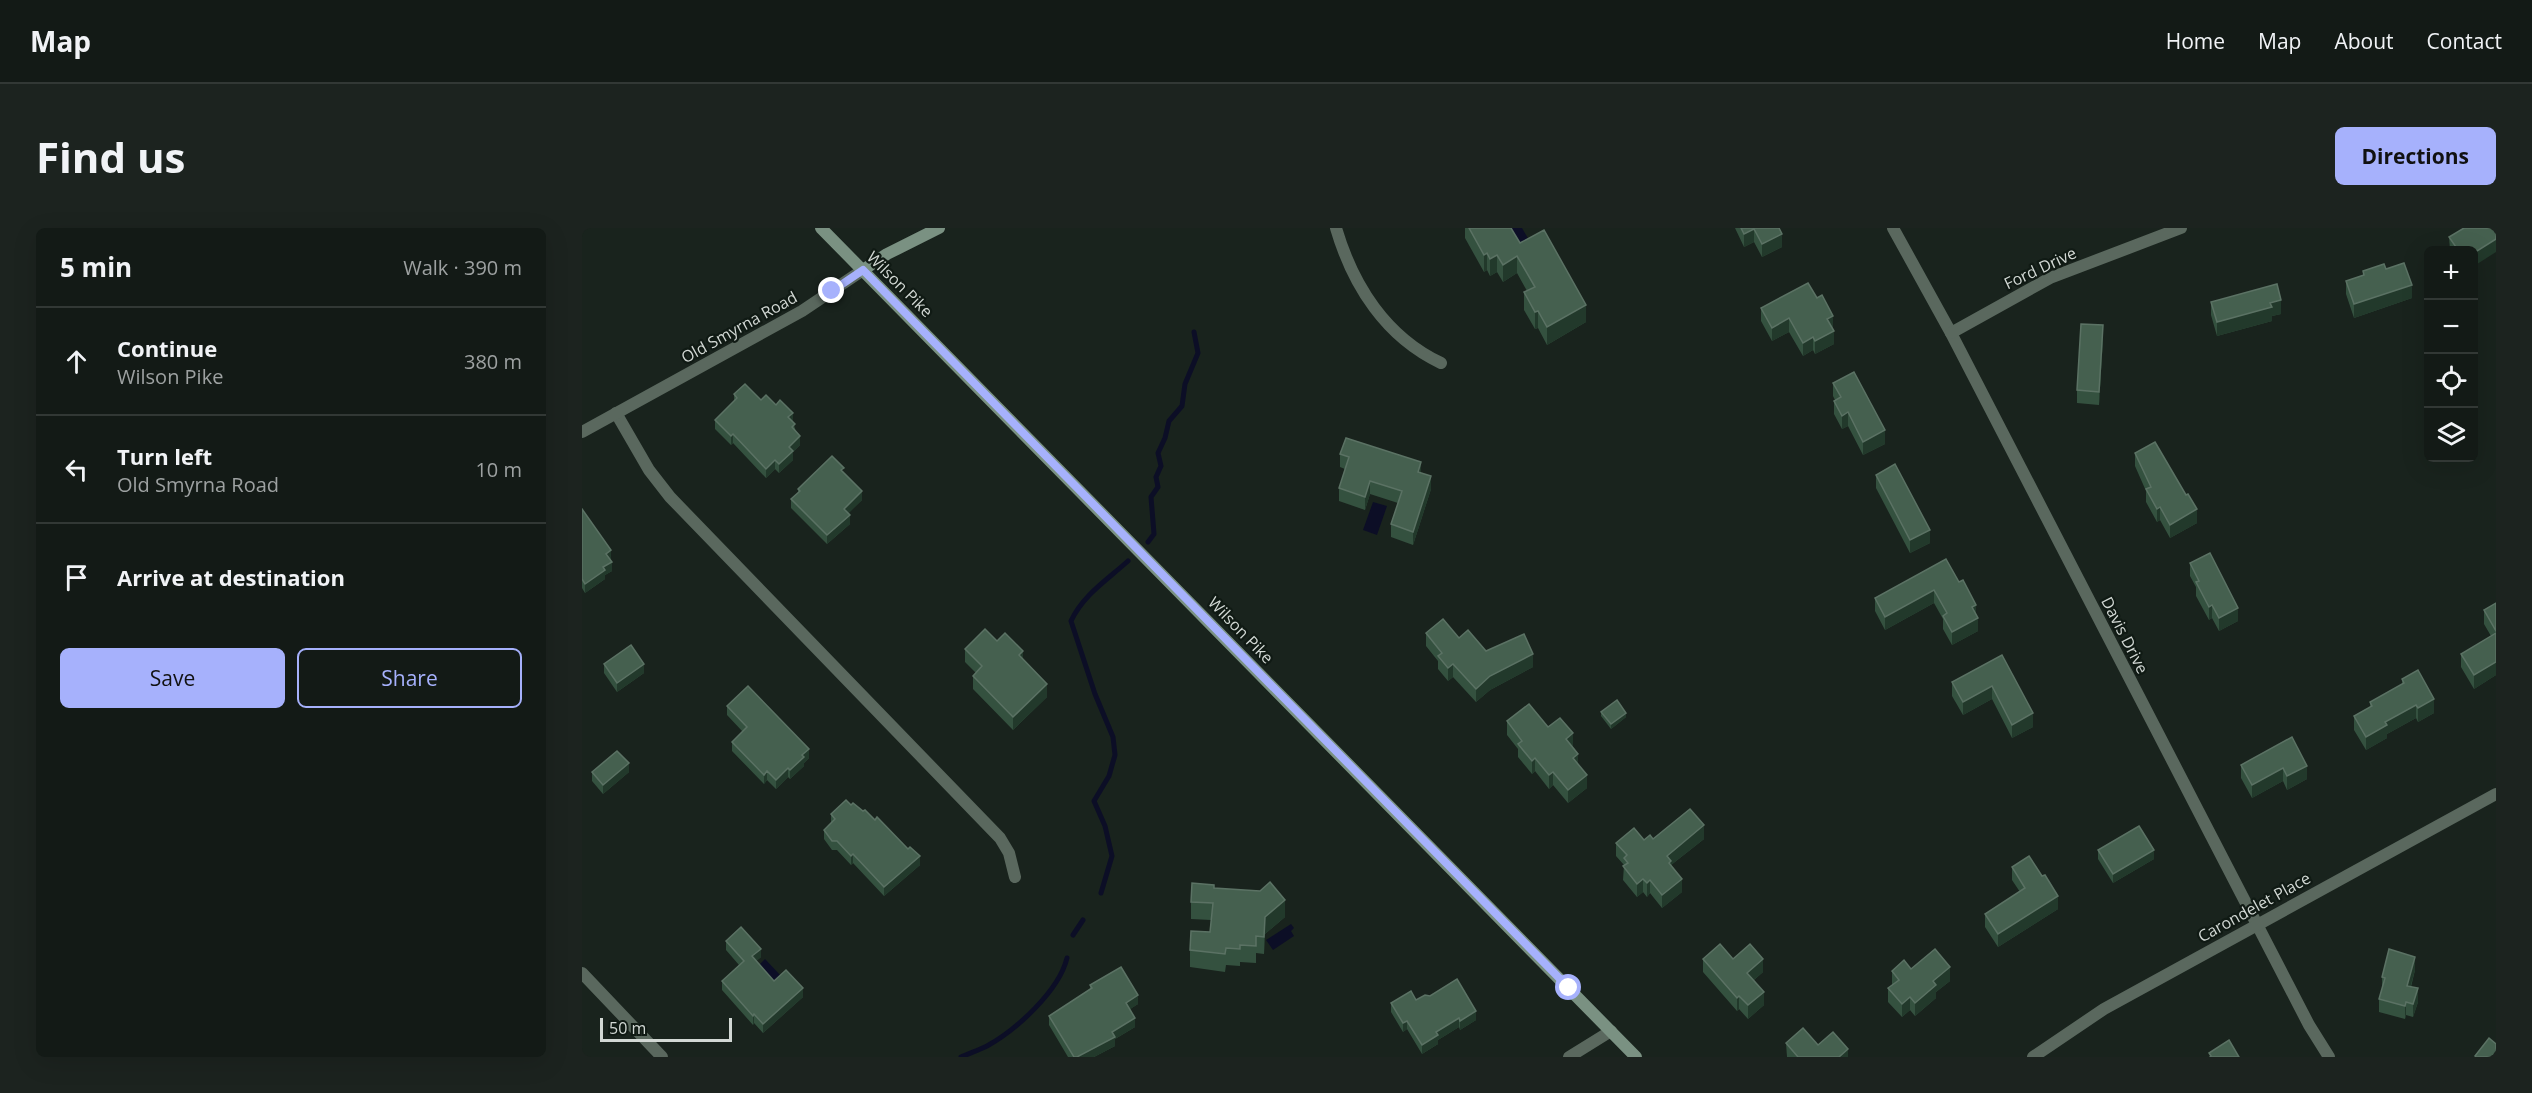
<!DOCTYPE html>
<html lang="en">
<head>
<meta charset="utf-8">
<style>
  :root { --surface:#131a16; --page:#1c231f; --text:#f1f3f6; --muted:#9da1a1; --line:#323835; --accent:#a6b1fc }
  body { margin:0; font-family:"Open Sans",sans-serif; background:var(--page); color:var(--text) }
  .controls { position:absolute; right:18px; top:18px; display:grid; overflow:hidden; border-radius:9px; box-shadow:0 6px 24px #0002 }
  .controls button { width:54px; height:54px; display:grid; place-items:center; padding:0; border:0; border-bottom:2px solid var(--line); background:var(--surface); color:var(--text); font:30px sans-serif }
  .scale { position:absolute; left:18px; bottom:15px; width:132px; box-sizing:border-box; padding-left:6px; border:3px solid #d2d8d4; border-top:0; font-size:16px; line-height:21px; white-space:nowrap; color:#d2d8d4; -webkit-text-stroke:4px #101a14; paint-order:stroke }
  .stop { position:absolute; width:18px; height:18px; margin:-14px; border:4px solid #a6b1fc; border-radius:50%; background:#fff }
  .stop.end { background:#a6b1fc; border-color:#fff; box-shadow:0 2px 6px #0008 }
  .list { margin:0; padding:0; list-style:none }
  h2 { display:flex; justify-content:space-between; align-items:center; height:78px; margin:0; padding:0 24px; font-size:26px }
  h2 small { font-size:20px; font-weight:400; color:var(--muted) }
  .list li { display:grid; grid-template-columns:39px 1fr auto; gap:18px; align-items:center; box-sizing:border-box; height:108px; padding:0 24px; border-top:2px solid var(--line) }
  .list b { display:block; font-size:22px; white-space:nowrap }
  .list p { margin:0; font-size:20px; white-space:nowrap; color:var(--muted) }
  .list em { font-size:20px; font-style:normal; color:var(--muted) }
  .actions { display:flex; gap:12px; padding:18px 24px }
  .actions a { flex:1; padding:14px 0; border:2px solid var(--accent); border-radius:9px; text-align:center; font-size:21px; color:var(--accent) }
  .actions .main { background:var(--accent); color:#111 }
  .icon { flex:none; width:33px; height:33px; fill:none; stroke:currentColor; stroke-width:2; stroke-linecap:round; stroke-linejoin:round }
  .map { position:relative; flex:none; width:1914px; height:829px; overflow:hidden; border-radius:9px }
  header { display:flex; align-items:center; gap:36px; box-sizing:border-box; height:84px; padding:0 30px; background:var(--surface); border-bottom:2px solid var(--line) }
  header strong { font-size:28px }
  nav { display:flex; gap:33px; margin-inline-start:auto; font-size:21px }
  .intro { display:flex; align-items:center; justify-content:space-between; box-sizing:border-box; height:144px; padding:0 36px }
  h1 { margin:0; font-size:42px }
  .button { padding:15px 27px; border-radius:9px; background:var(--accent); color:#111; font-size:21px; font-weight:700 }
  main { display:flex; gap:36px; padding:0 36px }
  aside { flex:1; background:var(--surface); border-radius:9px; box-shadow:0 6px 24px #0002 }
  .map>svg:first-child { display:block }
  .water { fill:#0c0e26 }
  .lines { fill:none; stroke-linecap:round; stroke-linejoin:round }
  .stream { stroke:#0c0e26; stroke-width:5 }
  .street { stroke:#5a685e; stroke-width:12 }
  .secondary { stroke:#7a9182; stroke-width:12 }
  .wall { fill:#34513f }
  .shaded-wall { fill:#22392b }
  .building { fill:#45604f; stroke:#5b7264; stroke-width:1.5 }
  .route { stroke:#a6b1fc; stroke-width:8 }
  .labels { text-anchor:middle; stroke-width:4.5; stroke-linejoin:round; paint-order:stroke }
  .street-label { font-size:16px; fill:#d2d8d4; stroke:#101a14 }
</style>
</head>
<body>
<header>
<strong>Map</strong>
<nav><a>Home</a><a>Map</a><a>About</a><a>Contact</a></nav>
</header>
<div class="intro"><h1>Find us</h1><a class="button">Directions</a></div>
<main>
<aside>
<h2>5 min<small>Walk · 390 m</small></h2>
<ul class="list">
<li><svg class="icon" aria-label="ahead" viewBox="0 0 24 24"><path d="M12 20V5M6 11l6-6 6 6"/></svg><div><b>Continue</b><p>Wilson Pike</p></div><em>380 m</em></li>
<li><svg class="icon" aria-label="left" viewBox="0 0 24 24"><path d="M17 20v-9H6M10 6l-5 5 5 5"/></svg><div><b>Turn left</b><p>Old Smyrna Road</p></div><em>10 m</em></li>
<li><svg class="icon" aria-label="arrive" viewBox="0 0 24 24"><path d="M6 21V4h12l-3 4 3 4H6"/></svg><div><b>Arrive at destination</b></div></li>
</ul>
<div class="actions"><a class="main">Save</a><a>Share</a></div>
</aside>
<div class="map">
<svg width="1914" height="829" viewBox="0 0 1914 829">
  <rect width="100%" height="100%" fill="#19231d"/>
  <g class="water">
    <path d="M927 0H940L951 19 938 26Z"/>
    <path d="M791 274 805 278 795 307 781 302Z"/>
    <path d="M709 696 712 700 709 703 712 708 691 722 684 712Z"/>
    <path d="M183 731 199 748 191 756 175 739Z"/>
  </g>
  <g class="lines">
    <g class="stream">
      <path d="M566 314 572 306 569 269 576 259 574 249 579 238 576 225 583 210 587 193 600 178 603 156 616 125 612 104"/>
      <path d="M519 665 530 628 523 598 512 573 527 548 533 527 531 509 513 466 489 393C501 367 525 352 546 333"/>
      <path d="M491 707 501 692"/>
      <path d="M379 829C388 825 397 822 405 818 434 802 477 763 485 730"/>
    </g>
    <g class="street">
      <path d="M754 0C771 58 804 109 859 135"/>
      <path d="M1311 0 1369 105 1727 797 1747 829"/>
      <path d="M1369 105 1468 50 1599 0"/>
      <path d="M34 185 67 242 88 269 418 610 427 625 433 649"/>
      <path d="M0 204 220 83 281 42"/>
      <path d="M0 745 80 829"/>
      <path d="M987 829 1029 803"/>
      <path d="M1451 829 1522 781 1914 566"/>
    </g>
    <g class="secondary">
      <path d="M239 0 1054 829"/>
      <path d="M281 42 305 26 357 0"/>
    </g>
  </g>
  <g class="wall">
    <path d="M883 0H929L938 15 1004 94 965 117 956 100 953 101 942 82V64L945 63 935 45 921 54 915 44 908 48 905 42 902 44 883 10Z"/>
    <path d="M1153 0H1197L1200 19 1180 29 1172 14 1162 19Z"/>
    <path d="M1867 9 1892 22H1868Z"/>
    <path d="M1804 41 1830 70 1772 90 1764 66V53L1781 47V43Z"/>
    <path d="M1629 74 1699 86 1690 88V93L1635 108 1629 87Z"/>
    <path d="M1179 80 1251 101 1252 116 1233 126 1231 122 1221 128 1207 104 1190 113 1179 93Z"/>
    <path d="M1521 110 1517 177 1495 175V162Z"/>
    <path d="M1251 155 1303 216 1281 227 1266 198 1260 201 1252 186V173L1253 172 1251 168Z"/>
    <path d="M152 166 179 172 211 194 218 217 211 224V232L197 245 193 241 184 250 151 215 149 217 133 201V192L152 173Z"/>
    <path d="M1553 225 1604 267 1615 295 1588 310 1578 292 1575 294 1564 274V263L1553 238Z"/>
    <path d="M758 226 839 245 849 261 831 317 809 309V296L816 275 788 266 783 282 757 273V260L763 241 758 239Z"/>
    <path d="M262 245 280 272 266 285 268 296 245 316 209 280V271L216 265V261Z"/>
    <path d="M1294 247 1348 315 1328 325 1294 260Z"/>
    <path d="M0 281 29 331 28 332 30 343 23 347V351L3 365 0 360Z"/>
    <path d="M1364 331 1394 387 1396 403 1370 417 1361 401V391L1352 375 1303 402 1293 383V370Z"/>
    <path d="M1608 335 1656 393 1637 403 1630 390 1627 392 1614 368V359L1608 348Z"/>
    <path d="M1914 375V447L1892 461 1879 439V426L1909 408 1902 396V382Z"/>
    <path d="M844 405 877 410 904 423 951 439 908 462 894 474 871 449 866 453 856 441V433L844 418Z"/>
    <path d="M415 413 441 432 465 469 431 502 391 461V448L394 445 383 434V421Z"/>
    <path d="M1420 427 1451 499 1430 510 1410 471 1381 487 1370 468V454Z"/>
    <path d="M22 436 62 445 35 464 22 445Z"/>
    <path d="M1820 451 1852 485 1836 494 1834 490 1805 506V510L1784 522 1772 502V488L1788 479V474L1820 457Z"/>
    <path d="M145 478 227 530 222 535V538L208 551 206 549 194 561 185 552 182 556 150 523V514L161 504 145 487Z"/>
    <path d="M1019 484 1044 489 1029 501 1019 488Z"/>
    <path d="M925 493 966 499 990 519 1005 560 986 575 971 557 967 561 953 543 950 546 936 529V521L925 507Z"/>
    <path d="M1710 509 1725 551 1705 562 1701 553 1670 570 1659 550V537Z"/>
    <path d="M10 544H47L21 566 10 553Z"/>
    <path d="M269 577 338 637 302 668 271 635 269 637 255 622H250L242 611V602L249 596V586Z"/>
    <path d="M1071 611H1122L1089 637 1100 664 1080 680 1068 665 1065 669 1061 664 1055 669 1041 652 1042 637 1034 628V615Z"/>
    <path d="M1516 622 1572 631 1531 655 1516 631Z"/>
    <path d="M1430 639 1476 681 1416 719 1403 699V686L1438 664 1430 652Z"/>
    <path d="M632 660 703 689 683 706 682 726 674 725V735L658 734V738L644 737 643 744 608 739V722L628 704 629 692 609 691V674Z"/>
    <path d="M144 713 179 729 174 733 192 753 221 769 181 805 172 795 171 797 140 762V753L157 737 144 722Z"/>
    <path d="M1121 731H1151L1181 744 1172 752 1182 777 1166 791 1157 781 1155 783 1121 744Z"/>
    <path d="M1329 741 1368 753 1354 764V770L1333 788 1328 782 1320 789 1306 774V760L1311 757 1310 756V743Z"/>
    <path d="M1833 742 1829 759 1836 774 1831 789 1824 787 1823 791 1797 784V771L1800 762V749Z"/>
    <path d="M508 757 556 776 548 781 553 799 533 811V818L512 829H486L467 797V788L508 761Z"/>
    <path d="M834 772 894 792 878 802 877 799 856 812V816L840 826 825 801 821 804 809 784V775Z"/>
    <path d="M1204 815 1236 817 1266 829H1205Z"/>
  </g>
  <g class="shaded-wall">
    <path d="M1172 1V14L1162 19V6Z"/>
    <path d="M1200 6V19L1180 29V16Z"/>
    <path d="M1914 11V24L1892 38V25Z"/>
    <path d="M905 25V42L902 44V27Z"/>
    <path d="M915 27V44L908 48V31Z"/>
    <path d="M935 28V45L921 54V37Z"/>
    <path d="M1830 57V70L1772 90V76Z"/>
    <path d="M1699 72V86L1690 88V93L1635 108V94Z"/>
    <path d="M1004 77V94L965 117V99Z"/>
    <path d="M956 83V100L953 101V84Z"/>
    <path d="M1251 88V101L1245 91Z"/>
    <path d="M1207 90V104L1190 113V100Z"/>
    <path d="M1521 97V110L1517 177V164Z"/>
    <path d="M1252 103V116L1233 126V113Z"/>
    <path d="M1231 109V122L1221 128V115Z"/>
    <path d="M1266 184V198L1260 201V188Z"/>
    <path d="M211 185V194L206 189Z"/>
    <path d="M1303 202V216L1281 227V214Z"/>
    <path d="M151 206V215L149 217V208Z"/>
    <path d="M218 208V217L211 224V232L197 245V236L207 219Z"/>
    <path d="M193 232V241L184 250V241Z"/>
    <path d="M839 234V247L836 244Z"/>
    <path d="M849 248V261L831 317V304Z"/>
    <path d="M788 253V266L783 282V269Z"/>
    <path d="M280 263V272L262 290V281Z"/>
    <path d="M1578 279V292L1575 294V281Z"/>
    <path d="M1615 281V295L1588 310V297Z"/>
    <path d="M268 287V296L245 316V307Z"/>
    <path d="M1348 302V315L1328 325V312Z"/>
    <path d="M29 322V331L24 335V326Z"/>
    <path d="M30 334V343L23 347V351L3 365V356L21 339Z"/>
    <path d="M1352 362V375L1303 402V389Z"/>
    <path d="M1394 377V390L1390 379Z"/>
    <path d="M1630 377V390L1627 392V379Z"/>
    <path d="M1656 380V393L1637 403V390Z"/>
    <path d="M1396 390V403L1370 417V404Z"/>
    <path d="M441 423V436L437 427Z"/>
    <path d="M951 426V439L908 462 894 474V461L908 448Z"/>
    <path d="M1914 434V447L1892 461V447Z"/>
    <path d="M62 436V445L35 464V455Z"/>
    <path d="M871 436V449L866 453V440Z"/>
    <path d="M465 456V469L431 502V489Z"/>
    <path d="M1410 458V471L1381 487V474Z"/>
    <path d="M1852 471V485L1836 494V480Z"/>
    <path d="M1834 477V490L1805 506V510L1784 522V509L1803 494Z"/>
    <path d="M1044 485V489L1029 501V496Z"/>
    <path d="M1451 485V499L1430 510V497Z"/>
    <path d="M991 505V519L984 511Z"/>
    <path d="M227 521V530L222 535V538L208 551V542L220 527Z"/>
    <path d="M996 526V539L991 530Z"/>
    <path d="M953 530V543L950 546V533Z"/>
    <path d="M47 535V544L21 566V557Z"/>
    <path d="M1725 538V551L1705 562V548Z"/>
    <path d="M206 540V549L194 561V552Z"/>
    <path d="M1701 540V553L1670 570V557Z"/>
    <path d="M185 543V552L182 556V547Z"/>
    <path d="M971 544V557L967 561V547Z"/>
    <path d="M1005 547V560L986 575V562Z"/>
    <path d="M1122 597V611L1089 637V646L1085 628Z"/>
    <path d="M1572 622V631L1531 655V646Z"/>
    <path d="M271 626V635L269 637V628Z"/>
    <path d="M338 628V637L302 668V659Z"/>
    <path d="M1061 651V664L1055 669V656Z"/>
    <path d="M1100 651V664L1080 680V667Z"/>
    <path d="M1068 652V665L1065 669V655Z"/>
    <path d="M1476 668V681L1416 719V706Z"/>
    <path d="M703 672V689L683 706 682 726 683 689Z"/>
    <path d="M179 721V729L170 737V728Z"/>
    <path d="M1833 729V742L1825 771V758Z"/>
    <path d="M1181 731V744L1165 758V745Z"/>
    <path d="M1368 739V753L1354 764V770L1333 788V775L1351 753Z"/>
    <path d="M221 760V769L181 805V796Z"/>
    <path d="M1836 760V774L1831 789V776Z"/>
    <path d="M1182 764V777L1166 791V777Z"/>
    <path d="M556 767V776L544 784V775Z"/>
    <path d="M1157 768V781L1155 783V770Z"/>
    <path d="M1328 769V782L1320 789V776Z"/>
    <path d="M1824 774V787L1823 791V778Z"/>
    <path d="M894 783V792L878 802V793Z"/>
    <path d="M172 786V795L171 797V788Z"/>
    <path d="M553 790V799L533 811V818L512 829H495L530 804Z"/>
    <path d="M877 790V799L856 812V816L840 826V817L854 804Z"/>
    <path d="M825 793V801L821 804V795Z"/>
    <path d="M1266 821V829H1257Z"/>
  </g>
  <g class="building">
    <path d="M887 0H929L938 15 962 2 1004 77 965 99 956 83 953 84 942 64 953 59 935 28 921 37 915 27 908 31 905 25 902 27Z"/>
    <path d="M1159 0H1197L1200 6 1180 16 1172 1 1162 6Z"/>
    <path d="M1882 0H1914V11L1892 25V22H1876L1867 9Z"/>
    <path d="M1822 35 1830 57 1772 76 1764 53 1782 47 1781 43 1802 36 1804 41Z"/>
    <path d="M1226 55 1235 70 1240 67 1251 88 1245 91 1252 103 1233 113 1231 109 1221 115 1207 90 1190 100 1179 80Z"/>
    <path d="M1695 56 1699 72 1688 75 1690 79 1635 94 1629 74Z"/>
    <path d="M1499 96 1521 97 1517 164 1495 162Z"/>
    <path d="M1272 144 1303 202 1281 214 1266 184 1260 188 1252 173 1259 169 1251 155Z"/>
    <path d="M163 156 179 172 184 167 194 177 198 172 211 185 206 189 213 196 210 199 218 208 207 219 211 223 197 236 193 232 184 241 151 206 149 208 133 192 155 170 152 166Z"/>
    <path d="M764 210 839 234 836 244 849 248 831 304 809 296 820 263 788 253 783 269 757 260 767 229 758 226Z"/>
    <path d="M1573 214 1604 267 1606 266 1615 281 1588 297 1578 279 1575 281 1564 261 1569 259 1553 225Z"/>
    <path d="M250 228 262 240 259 242 280 263 262 281 268 287 245 307 209 271 218 263 216 261Z"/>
    <path d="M1313 236 1348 302 1328 312 1294 247Z"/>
    <path d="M0 281 29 322 24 326 30 334 21 339 23 342 3 356 0 351Z"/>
    <path d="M1628 325 1656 380 1637 390 1630 377 1627 379 1614 354 1617 353 1608 335Z"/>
    <path d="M1364 331 1377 354 1381 352 1394 377 1390 379 1396 390 1370 404 1361 388 1365 385 1352 362 1303 389 1293 370Z"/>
    <path d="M1914 375V403L1902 382Z"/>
    <path d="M861 391 877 410 886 402 904 423 942 406 951 426 908 448 894 461 871 436 866 440 856 428 860 425 844 405Z"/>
    <path d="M403 401 415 413 423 405 441 423 437 427 465 456 431 489 391 448 400 438 383 421Z"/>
    <path d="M1914 405V434L1892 447 1879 426Z"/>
    <path d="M49 417 62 436 35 455 22 436Z"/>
    <path d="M1420 427 1451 485 1430 497 1410 458 1381 474 1370 454Z"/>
    <path d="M1836 442 1852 471 1836 480 1834 477 1803 494 1805 497 1784 509 1772 488 1790 478 1788 474 1822 455 1820 451Z"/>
    <path d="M166 458 227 521 220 527 222 529 208 542 206 540 194 552 185 543 182 547 150 514 165 499 145 478Z"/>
    <path d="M1035 472 1044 485 1029 496 1019 484Z"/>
    <path d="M947 476 966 499 978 490 991 505 984 511 996 526 991 530 1005 547 986 562 971 544 967 547 953 530 950 533 936 516 940 513 925 493Z"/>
    <path d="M1710 509 1725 538 1705 548 1701 540 1670 557 1659 537Z"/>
    <path d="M35 523 47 535 21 557 10 544Z"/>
    <path d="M264 572 269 577 271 575 281 583 283 582 293 592 295 589 326 621 328 619 338 628 302 659 271 626 269 628 255 613H250L242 602 253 591 249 586Z"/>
    <path d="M1108 581 1122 597 1085 628 1089 633 1087 635 1100 651 1080 667 1068 652 1065 655 1061 651 1055 656 1041 638 1046 635 1042 630 1045 627 1034 615 1052 600 1062 612 1068 607 1071 611Z"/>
    <path d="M1557 598 1572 622 1531 646 1516 622Z"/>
    <path d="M1447 628 1460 648 1463 647 1476 668 1416 706 1403 686 1443 660 1430 639Z"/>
    <path d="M688 654 703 672 683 689 682 709 674 708V718L658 717V721L644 720 643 726 608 722 609 703 628 704 631 675 609 674 610 655 632 657V660L678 663Z"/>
    <path d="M159 699 179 721 170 728 192 753 204 742 221 760 181 796 172 786 171 788 140 753 162 733 144 713Z"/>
    <path d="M1138 716 1151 731 1168 716 1181 731 1165 745 1182 764 1166 777 1157 768 1155 770 1121 731Z"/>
    <path d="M1353 721 1368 739 1351 753 1354 757 1333 775 1328 769 1320 776 1306 760 1317 752 1310 743 1322 732 1329 741Z"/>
    <path d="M1807 721 1833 729 1825 758 1836 760 1831 776 1824 774 1823 778 1797 771 1803 750 1800 749Z"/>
    <path d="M539 739 556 767 544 775 553 790 530 804 533 809 495 829H492L467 788 510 760 508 757Z"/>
    <path d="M875 751 894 783 878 793 877 790 854 804 856 807 840 817 825 793 821 795 809 775 829 763 834 772 843 767 848 768Z"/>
    <path d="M1221 800 1236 817 1251 804 1266 821 1257 829H1216L1204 815Z"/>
    <path d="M1907 810 1914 816V829H1894L1893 828Z"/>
    <path d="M1647 812 1657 829H1628L1629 828 1627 825Z"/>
  </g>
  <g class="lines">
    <path class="route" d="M250 63 281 42 987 760"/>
  </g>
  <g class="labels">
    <g class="street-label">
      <text transform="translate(1458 40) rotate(-25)" y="6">Ford Drive</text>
      <text transform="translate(318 56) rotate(45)" y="6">Wilson Pike</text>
      <text transform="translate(157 99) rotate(-29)" y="6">Old Smyrna Road</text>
      <text transform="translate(659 402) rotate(46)" y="6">Wilson Pike</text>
      <text transform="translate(1543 407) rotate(63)" y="6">Davis Drive</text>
      <text transform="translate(1672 679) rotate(-29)" y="6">Carondelet Place</text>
    </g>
  </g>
</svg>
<div class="controls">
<button>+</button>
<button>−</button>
<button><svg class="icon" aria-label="locate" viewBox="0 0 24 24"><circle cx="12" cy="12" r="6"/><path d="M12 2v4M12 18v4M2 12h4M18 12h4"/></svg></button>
<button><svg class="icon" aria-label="layers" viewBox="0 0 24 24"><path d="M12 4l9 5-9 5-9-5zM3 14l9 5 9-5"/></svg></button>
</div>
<div class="scale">50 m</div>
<div class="stop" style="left:987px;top:760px"></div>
<div class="stop end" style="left:250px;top:63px"></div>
</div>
</main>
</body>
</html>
